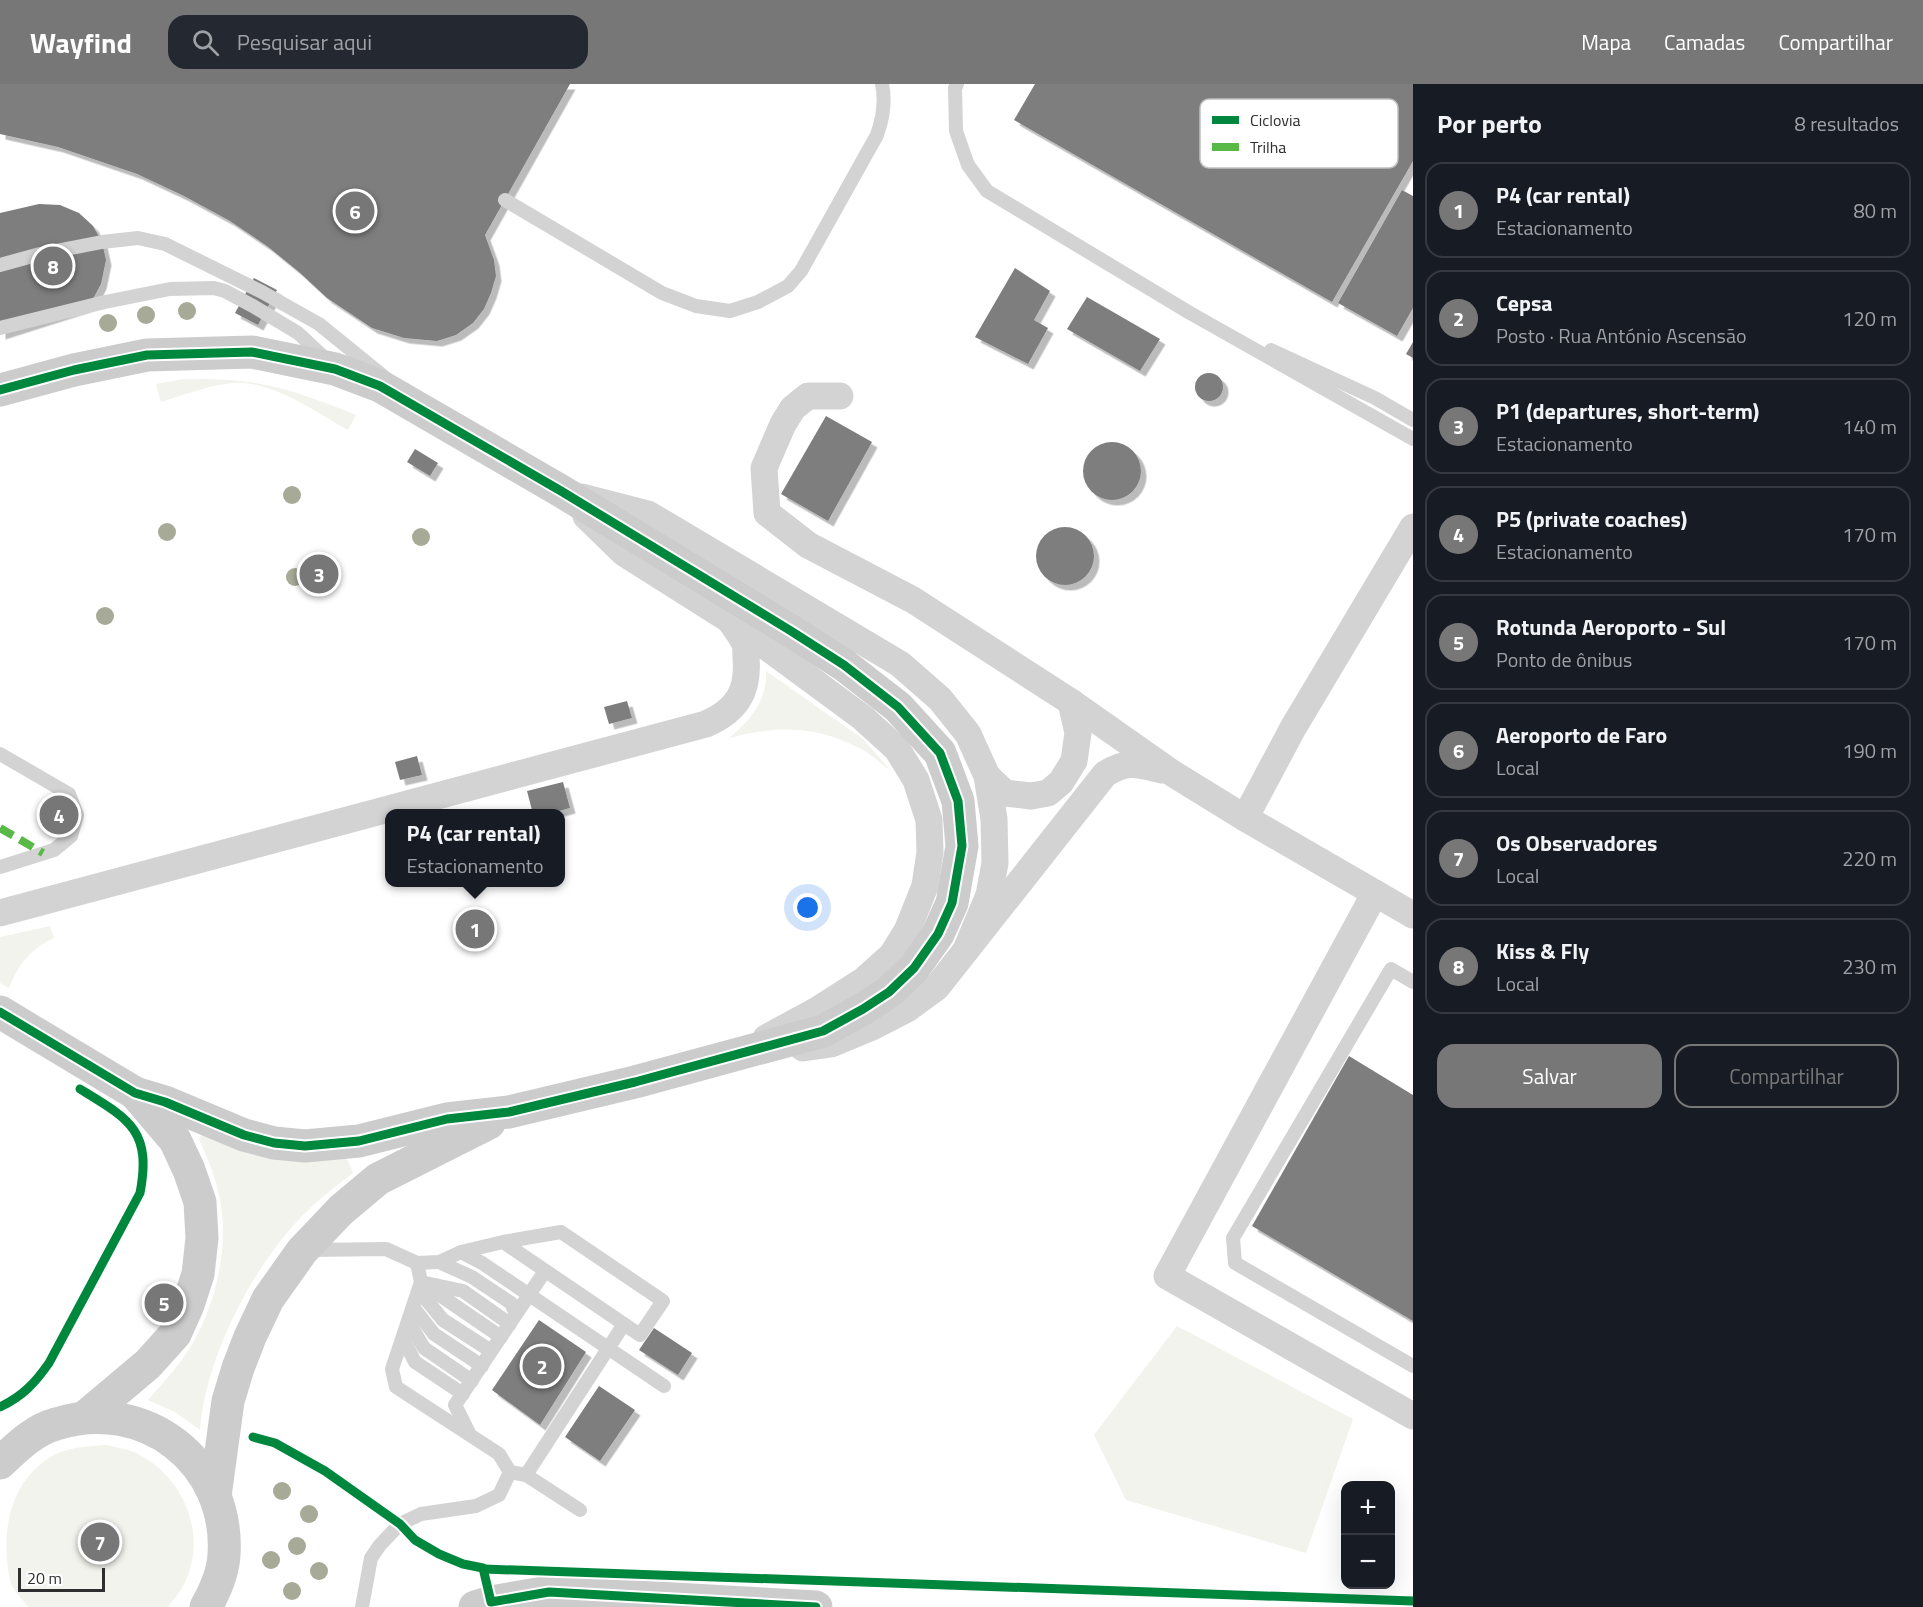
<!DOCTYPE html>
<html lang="pt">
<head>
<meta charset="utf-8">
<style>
  :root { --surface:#171b24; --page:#242831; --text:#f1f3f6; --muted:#9ea1a6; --line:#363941; --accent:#777 }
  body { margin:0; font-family:"Titillium Web",sans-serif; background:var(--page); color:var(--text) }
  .controls { position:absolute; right:18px; bottom:18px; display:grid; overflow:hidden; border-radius:12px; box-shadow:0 6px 24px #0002 }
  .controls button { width:54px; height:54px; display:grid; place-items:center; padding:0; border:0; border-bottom:2px solid var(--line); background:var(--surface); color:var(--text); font:30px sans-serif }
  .scale { position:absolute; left:18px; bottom:15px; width:87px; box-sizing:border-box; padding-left:6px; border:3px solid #2e2e2e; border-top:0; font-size:16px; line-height:21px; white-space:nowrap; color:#2e2e2e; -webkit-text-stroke:4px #fff; paint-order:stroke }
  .you { position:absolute; left:808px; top:824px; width:21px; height:21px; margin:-15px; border:4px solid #fff; border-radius:50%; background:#1a73e8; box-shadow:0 0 0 9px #1a73e833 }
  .badge { display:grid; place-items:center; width:39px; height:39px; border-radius:50%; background:var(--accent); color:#fff; font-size:20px; font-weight:700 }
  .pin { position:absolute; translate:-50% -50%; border:3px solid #fff; box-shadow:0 2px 6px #0006 }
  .popup { position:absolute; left:385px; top:725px; width:180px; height:78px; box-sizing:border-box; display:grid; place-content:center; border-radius:12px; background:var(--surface); filter:drop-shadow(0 2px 4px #0005); font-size:20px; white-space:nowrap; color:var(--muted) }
  .popup b { font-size:22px; color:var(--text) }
  .popup::after { content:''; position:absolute; left:50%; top:100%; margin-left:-12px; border:12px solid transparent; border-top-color:var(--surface) }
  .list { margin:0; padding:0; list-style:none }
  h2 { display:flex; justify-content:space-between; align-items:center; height:78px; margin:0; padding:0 24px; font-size:26px }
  h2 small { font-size:20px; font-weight:400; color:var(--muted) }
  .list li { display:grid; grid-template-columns:39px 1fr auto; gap:18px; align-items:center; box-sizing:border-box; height:96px; margin:0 12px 12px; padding:0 12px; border:2px solid var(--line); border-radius:18px }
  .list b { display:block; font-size:22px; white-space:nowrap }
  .list p { margin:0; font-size:20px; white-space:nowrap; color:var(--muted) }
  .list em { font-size:20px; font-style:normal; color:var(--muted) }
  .actions { display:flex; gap:12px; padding:18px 24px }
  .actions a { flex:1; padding:14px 0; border:2px solid var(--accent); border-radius:18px; text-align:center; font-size:21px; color:var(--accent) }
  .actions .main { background:var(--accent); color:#fff }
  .icon { flex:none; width:33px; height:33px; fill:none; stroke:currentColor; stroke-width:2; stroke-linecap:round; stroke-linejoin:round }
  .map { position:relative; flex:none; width:1413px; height:1523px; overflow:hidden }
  header { display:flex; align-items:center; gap:36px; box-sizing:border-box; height:84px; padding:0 30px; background:var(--accent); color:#fff }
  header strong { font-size:28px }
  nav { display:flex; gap:33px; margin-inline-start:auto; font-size:21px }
  .search { width:420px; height:54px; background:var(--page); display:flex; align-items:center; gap:15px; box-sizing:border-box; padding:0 21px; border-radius:18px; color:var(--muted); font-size:22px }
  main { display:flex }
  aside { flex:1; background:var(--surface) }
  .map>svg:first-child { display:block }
  .green { fill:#f2f3ec }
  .building { fill:#7e7e7e; filter:url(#shadow) }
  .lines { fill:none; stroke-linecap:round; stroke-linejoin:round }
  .lane { stroke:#d3d3d3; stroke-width:14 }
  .street { stroke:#d3d3d3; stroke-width:27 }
  .secondary { stroke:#ccc; stroke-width:33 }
  .quiet { stroke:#58b947; stroke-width:8; stroke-dasharray:15 8; stroke-linecap:butt }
  .cycleway-casing { stroke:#fff; stroke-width:13 }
  .cycleway { stroke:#00873e; stroke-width:9 }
  .tree { fill:#a6aa96 }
  .key { fill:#fff; stroke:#c0c0c0; stroke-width:1.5 }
  .key-label { font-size:16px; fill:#2e2e2e }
</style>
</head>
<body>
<header>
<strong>Wayfind</strong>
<div class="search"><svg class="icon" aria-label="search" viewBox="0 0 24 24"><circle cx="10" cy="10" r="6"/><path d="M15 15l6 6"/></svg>Pesquisar aqui</div>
<nav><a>Mapa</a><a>Camadas</a><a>Compartilhar</a></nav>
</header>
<main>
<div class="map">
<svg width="1413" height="1523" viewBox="0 0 1413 1523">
  <defs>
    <filter id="shadow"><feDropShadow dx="5.5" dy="5.5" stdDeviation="0" flood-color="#0004"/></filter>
  </defs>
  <rect width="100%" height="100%" fill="#fff"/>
  <g class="green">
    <path d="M184 295C206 295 227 295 249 298 286 303 322 317 356 331L348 346C316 328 272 296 233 299 209 301 184 311 161 318L156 300Z"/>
    <path d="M766 587 863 655 891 687C880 679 869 668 857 663 813 641 775 642 729 654 750 637 768 615 766 587Z"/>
    <path d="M50 842 54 854C31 864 18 881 9 904L0 899V853Z"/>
    <path d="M202 1050 346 1073 353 1089C336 1102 319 1115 304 1130 252 1183 206 1272 200 1346L175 1328 148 1316C161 1301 175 1286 186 1270 214 1229 230 1165 220 1116 216 1094 208 1075 199 1055Z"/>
    <path d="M1177 1242 1353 1335 1306 1469 1126 1416 1094 1351Z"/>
    <path d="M107 1361C117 1364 129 1365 138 1370 185 1394 208 1452 184 1500 180 1508 173 1516 168 1523H28C23 1516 15 1508 11 1500 0 1455 7 1401 49 1374 66 1363 87 1362 107 1361Z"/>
  </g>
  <g class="building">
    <path d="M0 0H570L485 151 494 176 496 192 491 209 484 225 473 239 456 251 437 257 404 254 372 244 327 214 299 188 267 162 230 137 184 112 137 90 58 63 0 50Z"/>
    <path d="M1035 0H1413V77L1332 218 1014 36Z"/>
    <path d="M1402 106 1413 112V224L1397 252 1338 219Z"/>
    <path d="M39 120 60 121 79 129 93 142 102 158 106 176 101 200 94 213 85 223 0 250V129Z"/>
    <path d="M1015 184 1050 207 1034 236 1048 244 1028 280 975 253Z"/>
    <path d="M254 194 277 206 258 241 235 229Z"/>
    <path d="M1087 213 1160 255 1140 287 1067 245Z"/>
    <path d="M1413 258V274L1406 270Z"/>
    <circle cx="1209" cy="303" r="14"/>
    <path d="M826 332 872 358 828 437 781 410Z"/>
    <circle cx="1112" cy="387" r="29"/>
    <path d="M415 365 438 379 430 392 407 378Z"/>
    <circle cx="1065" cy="472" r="29"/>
    <path d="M627 617 632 634 609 640 604 623Z"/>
    <path d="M417 672 422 691 400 696 395 678Z"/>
    <path d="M563 698 570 724 548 730H533L527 707Z"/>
    <path d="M1349 972 1413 1011V1237L1252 1142Z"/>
    <path d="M539 1236 586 1268 540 1341 492 1306Z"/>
    <path d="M654 1244 692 1269 678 1291 639 1266Z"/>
    <path d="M599 1302 635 1326 600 1377 565 1353Z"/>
  </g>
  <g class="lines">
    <g class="lane">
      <path d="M957 0 955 4 956 47 968 81 987 107 1190 229 1413 355"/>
      <path d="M505 116 662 209 696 222 730 227 758 218 788 202 801 187 877 51C883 34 886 18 882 0"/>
      <path d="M0 181 40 170 102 158 138 154 165 160 262 208 319 240 383 292"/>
      <path d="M0 244 105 218 170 205 214 204 225 207 253 222 298 249 328 277"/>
      <path d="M1271 266 1375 314 1413 336"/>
      <path d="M0 670 69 710 77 731 71 752 54 766 0 783"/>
      <path d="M1413 898 1391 885 1233 1154 1235 1179 1413 1282"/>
      <path d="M310 1166 386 1165 417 1179 421 1198 392 1285 396 1303 499 1370 510 1388 526 1391 580 1426"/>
      <path d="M461 1168 503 1158 640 1251 663 1217 561 1148 503 1158"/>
      <path d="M439 1178 472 1193 511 1219 516 1230"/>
      <path d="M417 1179 439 1178 461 1168 482 1179 664 1302"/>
      <path d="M421 1198 463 1207 510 1240"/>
      <path d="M425 1201 501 1253"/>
      <path d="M419 1207 443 1236 491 1267"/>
      <path d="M413 1223 434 1250 482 1282"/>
      <path d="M408 1237 424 1264 472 1297"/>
      <path d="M403 1255 415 1278 463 1310"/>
      <path d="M469 1349 455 1321 545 1187"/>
      <path d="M526 1391 624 1240"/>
      <path d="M362 1523 371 1474 380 1461 400 1440 421 1430 476 1422 499 1411 510 1388"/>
    </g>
    <g class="street">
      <path d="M840 312H808L793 324 783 340 764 384 767 429 808 461 913 516 1071 618 1172 689 1245 734"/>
      <path d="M582 413 648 430 900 580 940 615 968 650 987 692 994 735 995 779 989 811 966 866"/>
      <path d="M586 432 624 469 730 536 863 634 897 665 916 696 929 736 930 768 925 802 907 847 892 871 863 897 819 925 766 954"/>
      <path d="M1413 443 1293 644 1245 734 1413 831"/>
      <path d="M987 692 1005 709 1031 712 1048 709 1061 698 1074 677 1078 649 1071 618"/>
      <path d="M1375 809 1167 1192 1413 1332"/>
      <path d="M0 829 706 640C736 627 749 608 746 574 746 570 746 564 745 560 742 552 734 543 730 536"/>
      <path d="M803 964 831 960 872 943 907 925 937 903 1105 690C1128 676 1137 680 1162 686"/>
    </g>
    <g class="secondary">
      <path d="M0 306 74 286 147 271 252 268 335 285 380 302 561 407 791 547 844 581 898 623 940 669 958 717 962 762 952 819 938 850 914 884 889 908 863 925 823 947 635 998 509 1028 447 1035 359 1057 305 1062 274 1059 244 1051 165 1018 135 1009 0 928"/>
      <path d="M85 1333 148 1280 175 1250 188 1221 198 1190 202 1154 200 1118 189 1086 175 1056 135 1009"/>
      <path d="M0 1379C17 1363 34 1346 56 1340 145 1312 230 1378 224 1471 223 1490 215 1507 206 1523"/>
      <path d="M215 1412 228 1317 238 1284 250 1253 268 1215 302 1167 341 1126 378 1095 489 1039"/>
      <path d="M475 1523 491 1518 549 1508 816 1523"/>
    </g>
    <path class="quiet" d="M0 744 43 769"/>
    <g class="cycleway-casing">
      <g id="cycleway">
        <path d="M0 306 74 286 147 271 252 268 335 285 380 302 561 407 791 547 844 581 898 623 940 669 958 717 962 762 952 819 938 850 914 884 889 908 863 925 823 947 635 998 509 1028 447 1035 359 1057 305 1062 274 1059 244 1051 165 1018 135 1009 0 928"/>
        <path d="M0 1323C23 1312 35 1299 49 1279L140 1109C152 1046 129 1035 80 1005"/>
        <path d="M253 1353 275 1359 325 1387 400 1440 415 1456 439 1470 463 1480 483 1484 491 1518 549 1508 816 1523"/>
        <path d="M484 1485 1413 1517"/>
      </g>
    </g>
    <use href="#cycleway" class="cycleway"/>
  </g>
  <g class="tree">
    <circle cx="187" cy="227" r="9"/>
    <circle cx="146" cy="231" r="9"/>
    <circle cx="108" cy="239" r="9"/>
    <circle cx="292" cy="411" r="9"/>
    <circle cx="167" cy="448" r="9"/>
    <circle cx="421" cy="453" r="9"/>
    <circle cx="295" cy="493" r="9"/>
    <circle cx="105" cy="532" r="9"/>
    <circle cx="282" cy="1407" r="9"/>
    <circle cx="309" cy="1430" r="9"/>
    <circle cx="297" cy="1462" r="9"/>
    <circle cx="271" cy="1476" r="9"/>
    <circle cx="319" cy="1487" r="9"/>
    <circle cx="292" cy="1507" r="9"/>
  </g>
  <rect x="1200" y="15" width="198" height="69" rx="9" class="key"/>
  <rect x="1212" y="32" width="27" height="8" fill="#00873e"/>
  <rect x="1212" y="59" width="27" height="8" fill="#58b947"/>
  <g class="key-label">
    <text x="1250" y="42">Ciclovia</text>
    <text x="1250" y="69">Trilha</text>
  </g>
</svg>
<div class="controls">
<button>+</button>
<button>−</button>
</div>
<div class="scale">20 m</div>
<div class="you"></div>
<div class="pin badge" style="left:475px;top:845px">1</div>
<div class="popup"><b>P4 (car rental)</b>Estacionamento</div>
<div class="pin badge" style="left:542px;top:1282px">2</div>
<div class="pin badge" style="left:319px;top:490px">3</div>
<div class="pin badge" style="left:59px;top:731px">4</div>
<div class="pin badge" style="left:164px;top:1219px">5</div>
<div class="pin badge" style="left:355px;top:127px">6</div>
<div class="pin badge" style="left:100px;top:1458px">7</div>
<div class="pin badge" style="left:53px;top:182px">8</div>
</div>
<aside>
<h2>Por perto<small>8 resultados</small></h2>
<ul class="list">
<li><span class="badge">1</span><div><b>P4 (car rental)</b><p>Estacionamento</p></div><em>80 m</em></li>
<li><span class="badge">2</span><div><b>Cepsa</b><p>Posto · Rua António Ascensão</p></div><em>120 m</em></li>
<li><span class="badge">3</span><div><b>P1 (departures, short-term)</b><p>Estacionamento</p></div><em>140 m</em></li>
<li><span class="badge">4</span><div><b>P5 (private coaches)</b><p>Estacionamento</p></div><em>170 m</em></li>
<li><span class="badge">5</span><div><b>Rotunda Aeroporto - Sul</b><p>Ponto de ônibus</p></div><em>170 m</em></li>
<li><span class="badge">6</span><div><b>Aeroporto de Faro</b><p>Local</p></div><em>190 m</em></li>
<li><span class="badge">7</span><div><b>Os Observadores</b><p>Local</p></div><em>220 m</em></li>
<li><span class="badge">8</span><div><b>Kiss &amp; Fly</b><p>Local</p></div><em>230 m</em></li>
</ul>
<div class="actions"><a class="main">Salvar</a><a>Compartilhar</a></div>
</aside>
</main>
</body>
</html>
